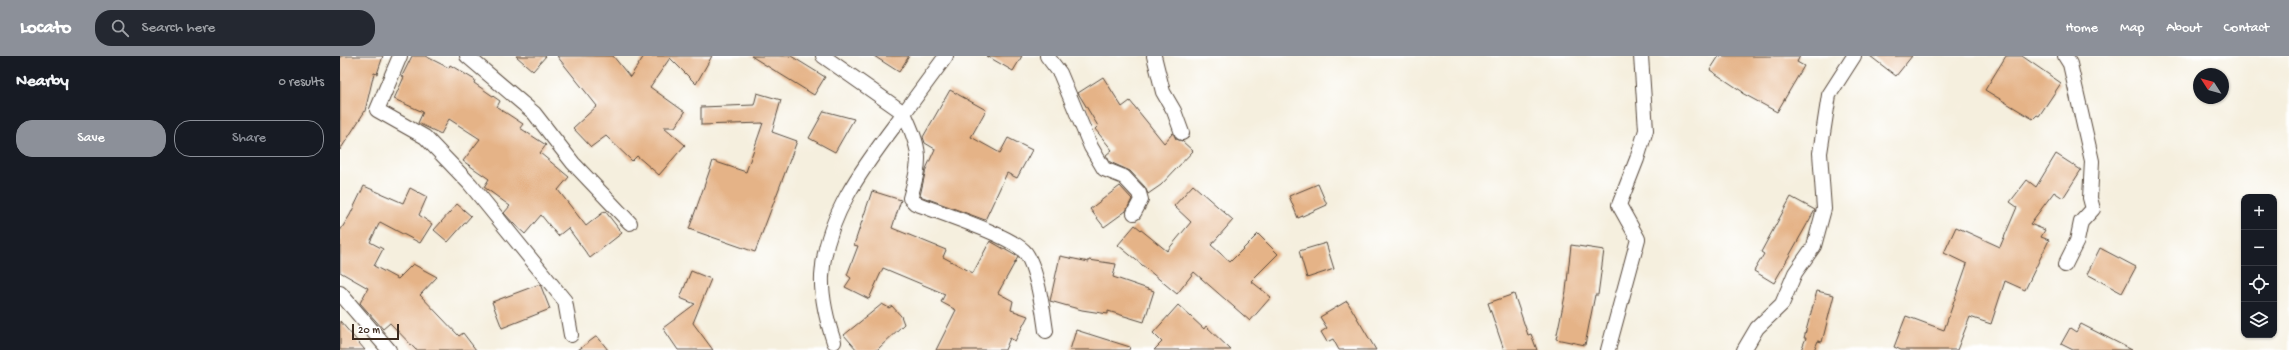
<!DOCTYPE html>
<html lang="en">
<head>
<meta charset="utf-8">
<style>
  :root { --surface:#171b24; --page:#242831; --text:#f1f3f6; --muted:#9ea1a6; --line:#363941; --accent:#8c9099 }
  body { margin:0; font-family:"Gochi Hand",sans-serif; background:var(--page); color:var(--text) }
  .controls { position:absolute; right:12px; bottom:12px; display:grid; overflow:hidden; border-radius:8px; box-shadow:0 1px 3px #0004 }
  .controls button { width:36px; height:36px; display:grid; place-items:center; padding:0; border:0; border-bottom:1px solid var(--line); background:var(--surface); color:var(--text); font:20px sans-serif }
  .compass { position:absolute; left:1853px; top:12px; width:36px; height:36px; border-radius:50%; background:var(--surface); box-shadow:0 1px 3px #0004; rotate:306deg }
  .scale { position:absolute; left:12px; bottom:10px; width:47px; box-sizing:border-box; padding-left:4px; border:2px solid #3b2a1e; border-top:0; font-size:11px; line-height:14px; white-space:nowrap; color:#3b2a1e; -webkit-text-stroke:3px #fff; paint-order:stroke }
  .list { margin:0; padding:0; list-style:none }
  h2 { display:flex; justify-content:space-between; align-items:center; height:52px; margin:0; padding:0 16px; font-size:17px }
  h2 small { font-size:13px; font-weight:400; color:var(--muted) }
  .actions { display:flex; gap:8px; padding:12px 16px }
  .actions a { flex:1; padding:9px 0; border:1px solid var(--accent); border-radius:16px; text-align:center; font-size:14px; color:var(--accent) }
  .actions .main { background:var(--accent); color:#fff }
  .icon { flex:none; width:22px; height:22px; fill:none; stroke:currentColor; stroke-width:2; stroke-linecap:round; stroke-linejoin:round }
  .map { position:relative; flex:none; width:1949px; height:294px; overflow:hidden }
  header { display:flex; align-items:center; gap:24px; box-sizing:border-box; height:56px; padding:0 20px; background:var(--accent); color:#fff }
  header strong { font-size:19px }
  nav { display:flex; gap:22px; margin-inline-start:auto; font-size:14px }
  .search { width:280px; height:36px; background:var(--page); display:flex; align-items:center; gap:10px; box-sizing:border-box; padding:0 14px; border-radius:16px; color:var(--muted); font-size:15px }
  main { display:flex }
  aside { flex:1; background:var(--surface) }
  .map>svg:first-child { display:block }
  .building { fill:#e5b387 }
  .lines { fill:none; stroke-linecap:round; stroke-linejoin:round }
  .minor-casing { stroke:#57483b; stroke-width:16 }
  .minor { stroke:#fff; stroke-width:14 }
</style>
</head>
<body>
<header>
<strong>Locato</strong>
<div class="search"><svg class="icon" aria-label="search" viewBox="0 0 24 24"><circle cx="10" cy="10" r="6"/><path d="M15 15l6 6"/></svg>Search here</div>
<nav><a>Home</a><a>Map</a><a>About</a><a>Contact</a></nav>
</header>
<main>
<aside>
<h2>Nearby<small>0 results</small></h2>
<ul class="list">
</ul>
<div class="actions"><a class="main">Save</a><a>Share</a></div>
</aside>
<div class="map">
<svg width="1949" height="294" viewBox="0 0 1949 294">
  <rect width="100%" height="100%" fill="#fff"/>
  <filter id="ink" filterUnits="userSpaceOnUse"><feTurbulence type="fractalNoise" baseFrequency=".025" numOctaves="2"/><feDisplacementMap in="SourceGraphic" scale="8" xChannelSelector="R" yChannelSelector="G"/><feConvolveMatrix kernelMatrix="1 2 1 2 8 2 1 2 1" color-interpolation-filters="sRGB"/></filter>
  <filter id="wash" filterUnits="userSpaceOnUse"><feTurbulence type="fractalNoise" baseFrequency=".012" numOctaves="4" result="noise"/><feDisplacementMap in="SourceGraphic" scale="16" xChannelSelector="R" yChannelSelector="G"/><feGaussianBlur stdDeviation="0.9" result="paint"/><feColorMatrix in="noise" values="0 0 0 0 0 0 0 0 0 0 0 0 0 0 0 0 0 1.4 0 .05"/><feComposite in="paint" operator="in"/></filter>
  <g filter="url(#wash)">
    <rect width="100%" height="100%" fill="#f5efde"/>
    <g id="blocks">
      <g class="building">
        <path d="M0 0H43L37 18 34 17 25 55 0 94Z"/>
        <path d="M72 0H85L109 12 110 9 135 24 134 27 160 45 157 51 183 68 180 72 206 89 200 97 229 121 218 134 246 170 265 155 282 177 250 202 228 172 218 180 201 159 185 178 174 168 164 157 170 150 144 131 149 123 123 105 140 83 109 63 101 78 78 67 83 56 54 43 64 21 62 20Z"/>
        <path d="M176 0H206L193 15Z"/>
        <path d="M217 0H273L290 21 304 0H372L356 28 330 2 310 31 345 56 335 71H324L345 89 319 119 297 100 292 105 266 80 251 91 233 72 257 50Z"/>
        <path d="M411 0H451L485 21 474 39Z"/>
        <path d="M534 0H569L559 16Z"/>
        <path d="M647 0H682L673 15Z"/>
        <path d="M1379 0H1460L1457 6 1464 10 1437 56 1402 37 1403 36 1370 14Z"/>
        <path d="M1530 0H1572L1556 20Z"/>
        <path d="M1666 0H1682L1721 27 1699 60 1697 59 1693 63 1645 34Z"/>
        <path d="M763 21 782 51 790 45 824 87 833 77 836 83 842 85 853 95 821 129 808 138 805 131 790 115 770 106 766 99 772 94 755 73 758 70 738 37Z"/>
        <path d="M610 34 646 54 631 81 660 97 668 82 692 94 677 122 667 117 645 164 580 140 586 113 595 93 585 87 583 81Z"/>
        <path d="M417 37 441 44 432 76 457 85 415 196 349 173 373 105 406 116 423 67 361 69V51L414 49Z"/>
        <path d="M484 55 514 63 495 96 469 82Z"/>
        <path d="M1716 98 1741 114 1723 142 1714 136 1690 168 1705 174 1701 181 1709 184 1685 234 1665 225 1651 268 1630 261 1617 294H1561L1554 291 1566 260 1604 274 1627 208 1604 197 1616 171 1660 191 1677 151 1670 146 1687 124 1696 131Z"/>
        <path d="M978 128 987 149 958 162 949 140Z"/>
        <path d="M853 129 893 164 871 189 890 206 918 178 938 198 911 225 931 241 910 265 854 216 837 238 778 189 795 169 827 195 851 166 834 150Z"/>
        <path d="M24 130 63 147 70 132 87 141 79 159 92 168 80 187 40 166 30 186 43 193 34 210 58 223 73 208 97 221 80 239 119 280 123 277 136 294H76L50 267 43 273 20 247 28 232 0 216V175L10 159Z"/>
        <path d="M780 130 792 143 786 155 764 171 750 153Z"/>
        <path d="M532 135 561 144 552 172 606 194 603 201 633 217 650 185 678 201 658 237 673 245 671 254 688 260 675 285 670 282 665 294H596L616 254 601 246 605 238 543 212 529 243 505 231 511 222 507 219 518 190 514 189Z"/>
        <path d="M1451 141 1475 154 1434 227 1414 215 1424 198 1421 196Z"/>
        <path d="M117 148 131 160 108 186 94 174Z"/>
        <path d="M986 187 994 213 967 222 959 195Z"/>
        <path d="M1231 189 1264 194 1258 239H1255L1245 289 1216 283 1226 235Z"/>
        <path d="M1760 192 1796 211 1782 237 1747 218Z"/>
        <path d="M720 200 749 206V204L776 208 773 221 814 235 804 266 768 255V258L742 254 710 245Z"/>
        <path d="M351 215 371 223 353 267 373 294H338L323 272 355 248 340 242Z"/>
        <path d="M200 228 210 253 162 272 152 246Z"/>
        <path d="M1477 235 1494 239 1482 286 1478 285 1474 294H1461L1466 282H1464Z"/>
        <path d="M1174 238 1188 279 1191 278 1197 294H1164L1148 247Z"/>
        <path d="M1007 245 1036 294H999L993 283 987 286 981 276 987 272 980 261Z"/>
        <path d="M542 248 549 252 552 250 561 260 564 268 537 294H517L504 279Z"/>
        <path d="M838 249 864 273 866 270 891 294H814L822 286 813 277Z"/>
        <path d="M0 265 25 294H0Z"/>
        <path d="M1741 268 1792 294H1733L1721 288 1730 272 1736 276Z"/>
        <path d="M736 274 790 291 789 294H730Z"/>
        <path d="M257 280 268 294H238Z"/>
      </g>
    </g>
  </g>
  <g filter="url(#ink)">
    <use href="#blocks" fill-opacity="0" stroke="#57483b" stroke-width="1"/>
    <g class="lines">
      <g class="minor-casing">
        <g id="minor">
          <path d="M60 0 37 54 85 81 130 128 225 245 231 279"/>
          <path d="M127 0 194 57 233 107 290 167"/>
          <path d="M483 0 564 57C528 105 485 158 482 220 481 242 487 265 494 286"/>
          <path d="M606 0 564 57C581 95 582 102 570 142L575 147C600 157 667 178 684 195 696 207 704 258 706 275"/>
          <path d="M707 0 720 17 751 91 764 113 784 121 799 137 801 144 794 157"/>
          <path d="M814 0 823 36 834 55 842 77"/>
          <path d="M1725 0 1730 8 1752 105 1750 142 1753 153 1741 166 1737 185 1725 209"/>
          <path d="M0 237 49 294"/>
          <path d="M1268 294 1298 183 1279 149 1297 103 1306 74 1301 0"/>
          <path d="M1404 294 1417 272 1442 248 1455 217 1474 190 1484 153 1480 97 1489 39 1514 0"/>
        </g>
      </g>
      <use href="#minor" class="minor"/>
    </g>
  </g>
</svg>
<div class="controls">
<button>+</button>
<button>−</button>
<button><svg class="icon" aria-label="locate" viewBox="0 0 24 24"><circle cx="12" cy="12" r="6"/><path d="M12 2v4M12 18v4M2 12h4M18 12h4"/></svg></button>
<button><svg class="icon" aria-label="layers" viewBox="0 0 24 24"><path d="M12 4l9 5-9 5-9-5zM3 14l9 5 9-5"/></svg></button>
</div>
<svg class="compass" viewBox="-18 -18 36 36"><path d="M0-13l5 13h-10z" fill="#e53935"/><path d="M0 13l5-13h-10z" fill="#9ea1a6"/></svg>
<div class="scale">20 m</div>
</div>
</main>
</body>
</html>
